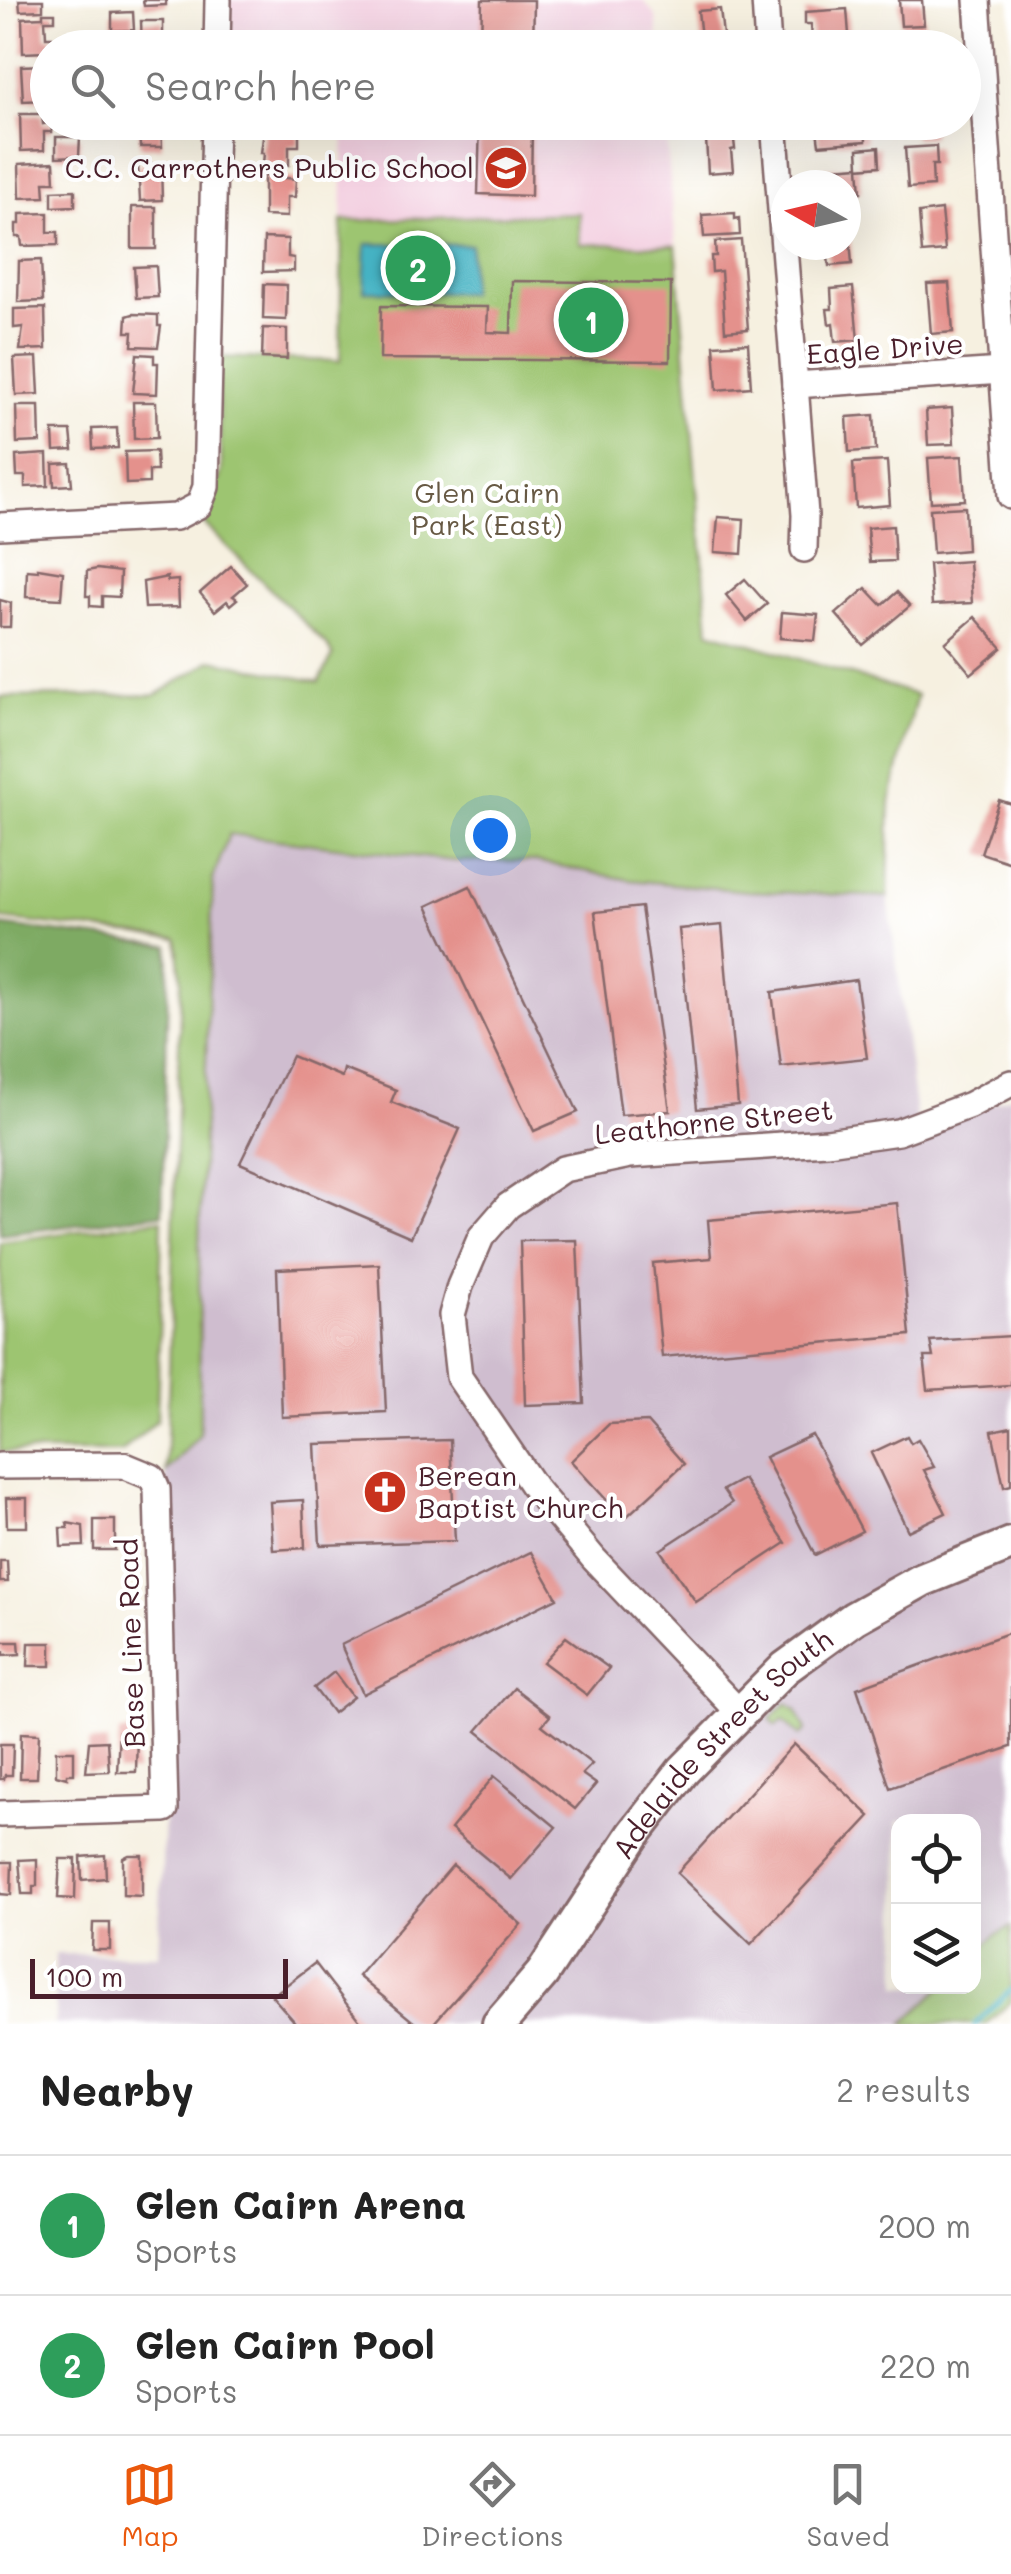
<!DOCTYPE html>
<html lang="en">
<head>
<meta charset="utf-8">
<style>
  :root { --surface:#fff; --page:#f2f2f2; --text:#222; --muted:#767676; --line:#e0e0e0; --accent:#ea580c }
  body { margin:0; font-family:Mali,sans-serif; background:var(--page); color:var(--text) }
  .controls { position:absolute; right:30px; bottom:30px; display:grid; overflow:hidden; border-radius:20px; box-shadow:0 10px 40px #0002 }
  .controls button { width:90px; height:90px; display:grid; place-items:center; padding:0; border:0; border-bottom:2px solid var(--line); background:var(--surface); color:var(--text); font:50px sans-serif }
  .compass { position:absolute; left:771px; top:170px; width:90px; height:90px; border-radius:50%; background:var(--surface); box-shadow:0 10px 40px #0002; rotate:278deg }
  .scale { position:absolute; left:30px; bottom:25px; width:258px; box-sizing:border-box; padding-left:10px; border:5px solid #4a1f2b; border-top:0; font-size:28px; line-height:35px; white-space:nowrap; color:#4a1f2b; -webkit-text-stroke:8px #fff; paint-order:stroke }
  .you { position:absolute; left:490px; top:835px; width:35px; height:35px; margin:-25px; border:8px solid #fff; border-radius:50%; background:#1a73e8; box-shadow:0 0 0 15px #1a73e833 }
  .badge { display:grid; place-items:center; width:65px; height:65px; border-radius:50%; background:var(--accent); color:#fff; font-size:32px; font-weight:700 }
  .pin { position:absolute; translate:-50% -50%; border:5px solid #fff; box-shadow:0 2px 10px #0006 }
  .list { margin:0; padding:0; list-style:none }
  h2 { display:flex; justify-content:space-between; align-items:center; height:130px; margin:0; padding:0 40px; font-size:42px }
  h2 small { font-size:32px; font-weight:400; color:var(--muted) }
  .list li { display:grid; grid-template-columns:65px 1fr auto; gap:30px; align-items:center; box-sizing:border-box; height:140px; padding:0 40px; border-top:2px solid var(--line) }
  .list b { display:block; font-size:38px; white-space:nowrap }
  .list p { margin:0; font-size:32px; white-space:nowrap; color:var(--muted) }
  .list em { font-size:32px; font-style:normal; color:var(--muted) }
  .icon { flex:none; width:55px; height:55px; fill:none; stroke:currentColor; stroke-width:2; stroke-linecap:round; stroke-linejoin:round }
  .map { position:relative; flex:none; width:1011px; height:2024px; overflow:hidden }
  .search { position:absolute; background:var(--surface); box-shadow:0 10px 40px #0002; left:30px; right:30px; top:30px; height:110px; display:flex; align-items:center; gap:25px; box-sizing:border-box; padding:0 35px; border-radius:55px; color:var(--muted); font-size:38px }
  .sheet { height:410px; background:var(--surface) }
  nav { display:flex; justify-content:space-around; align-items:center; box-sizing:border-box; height:140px; border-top:2px solid var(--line); background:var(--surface); font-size:28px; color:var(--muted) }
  nav a { display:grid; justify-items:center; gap:5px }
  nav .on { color:var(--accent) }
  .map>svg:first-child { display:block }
  .built { fill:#f3cfe0 }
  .industrial { fill:#cfbdcf }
  .green { fill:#9dc571; stroke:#74724e; stroke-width:2.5 }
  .forest { fill:#7eaa63; stroke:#646447; stroke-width:2.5 }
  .water { fill:#45b2c3; stroke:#486877; stroke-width:2.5 }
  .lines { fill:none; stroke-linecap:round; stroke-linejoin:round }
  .stream { stroke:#45b2c3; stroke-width:5 }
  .building { fill:#e4918c }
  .minor-casing { stroke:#86686a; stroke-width:30 }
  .major-casing { stroke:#86686a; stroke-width:38 }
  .minor { stroke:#fff; stroke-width:25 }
  .major { stroke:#fff; stroke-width:32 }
  .labels { text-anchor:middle; stroke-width:8; stroke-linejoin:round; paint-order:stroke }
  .poi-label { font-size:28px; fill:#4a1f2b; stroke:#fff; text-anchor:end }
  .street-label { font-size:28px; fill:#4a1f2b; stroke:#fff }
  .park-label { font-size:28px; fill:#675944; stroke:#fff }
</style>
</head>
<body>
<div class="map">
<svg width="1011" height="2024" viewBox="0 0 1011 2024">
  <rect width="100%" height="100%" fill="#fff"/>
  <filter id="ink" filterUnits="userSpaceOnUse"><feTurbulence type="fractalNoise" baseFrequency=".01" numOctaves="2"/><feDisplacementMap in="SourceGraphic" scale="20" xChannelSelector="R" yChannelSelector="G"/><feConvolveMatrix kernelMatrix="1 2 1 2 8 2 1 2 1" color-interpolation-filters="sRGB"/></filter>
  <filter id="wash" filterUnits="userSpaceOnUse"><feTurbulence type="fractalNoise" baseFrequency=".0048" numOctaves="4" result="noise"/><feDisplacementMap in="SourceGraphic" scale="40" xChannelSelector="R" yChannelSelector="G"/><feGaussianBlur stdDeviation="2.25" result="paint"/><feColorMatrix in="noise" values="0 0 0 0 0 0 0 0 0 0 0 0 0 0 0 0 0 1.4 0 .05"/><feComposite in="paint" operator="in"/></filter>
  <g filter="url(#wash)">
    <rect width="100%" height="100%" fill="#f6f0e0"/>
    <g class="built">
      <path d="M226 0H643L656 16 659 47 226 48Z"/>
      <path d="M344 123H665L676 246 580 244 579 214 342 221Z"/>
    </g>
    <path class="industrial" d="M229 834 454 861H535L630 880 747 891 888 897 918 1132 1011 1096V1927L995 1935 974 1957V1821H898V1986L942 1987 903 2024H55V1954L158 1955 164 1820 166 1472 200 1434 199 1246 213 879Z"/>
    <g class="green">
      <path d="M579 213 580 244 676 246 709 631 917 695 890 802 888 897 747 891 630 880 535 861H454L229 834 213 879 199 1246 200 1434 166 1472 181 980 177 939 0 919V697L156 695 212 660 319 682 333 655 327 645 204 524 222 470 216 357 340 361 342 221Z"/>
      <path d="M162 1219 157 1420 122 1452H0V1242Z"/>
      <path d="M787 1703 796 1710 806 1730 800 1736 783 1720 776 1726 770 1719Z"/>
      <path d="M1011 1927V2002L986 2024H903L942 1987 974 1986V1957L995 1935Z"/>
    </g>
    <path class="forest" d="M0 925 169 946 162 1214 0 1235Z"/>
    <path class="water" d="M366 244 471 245 470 293 364 291Z"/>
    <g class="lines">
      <path class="stream" d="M975 2024 1011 1990"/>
    </g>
    <g id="blocks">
      <g class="building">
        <path d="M19 0H43V10L20 11Z"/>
        <path d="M143 0H166V5L144 6Z"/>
        <path d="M482 0H534L533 48H481Z"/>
        <path d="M899 0H922L924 25 901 26Z"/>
        <path d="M720 9 724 44 702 46 698 11Z"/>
        <path d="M847 9 849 35 812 38 811 24H805V12Z"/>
        <path d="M133 12 134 30 112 31V13Z"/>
        <path d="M43 13H55V20H45L46 37H52L53 48H48L46 52 23 53 22 18 43 17Z"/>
        <path d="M141 21H163V48H142Z"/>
        <path d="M926 38 927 48H904V40Z"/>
        <path d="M869 41 870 48H851V43Z"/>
        <path d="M45 65 46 100 23 101 21 66Z"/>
        <path d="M20 114H42L43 124 51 123 52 132H44V150L21 151Z"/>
        <path d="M139 122H161L162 147H140Z"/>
        <path d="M480 122H532L531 196 478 194Z"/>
        <path d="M705 122H729L730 140H734L735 149 731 150 733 171 708 173Z"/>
        <path d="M812 122H865L866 141 819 145 817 130 813 131Z"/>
        <path d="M911 122H934L932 137 914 138Z"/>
        <path d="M289 126H299V146H289V165L263 164 264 153H261L264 130Z"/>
        <path d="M56 137H80L79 156 56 157Z"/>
        <path d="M936 146 937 165H932L933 186 908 188 905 148Z"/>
        <path d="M879 147 880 166 859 168 861 192 846 193V185H823L822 180H818V171L821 169 859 166 858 149Z"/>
        <path d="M54 162 55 182H44L45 197 20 198 19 164Z"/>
        <path d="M138 164H161L162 200 140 201Z"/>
        <path d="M264 176 296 179 295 197H287V217L264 216Z"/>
        <path d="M75 190V206L52 207V191Z"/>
        <rect x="132" y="207" width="24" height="42"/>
        <path d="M941 210 945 251 922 253 919 213Z"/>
        <path d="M48 213V232H58V245L22 246 21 237H16V224H20V214Z"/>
        <path d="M735 213V219L739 218 740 235 704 237 702 215Z"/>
        <path d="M846 227H849L852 264 829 266 827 245H846Z"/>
        <path d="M264 238 288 239V257L294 258V271L263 272Z"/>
        <path d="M741 240 748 329 725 331 721 271 712 272 711 256H716L715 242Z"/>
        <path d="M41 260 43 301 18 302 19 261Z"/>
        <path d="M156 266 158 297 136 298 134 267Z"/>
        <path d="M512 281 671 283 670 361 380 359 381 306 488 307 487 332 511 333Z"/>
        <path d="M949 283 953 332 931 334 927 284Z"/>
        <path d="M264 284 287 285 286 320 263 319Z"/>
        <path d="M853 287 858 340 835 342 833 323 829 324 827 309H832L831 289Z"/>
        <path d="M45 308 46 349 20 350 23 327 14 328V309Z"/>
        <path d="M133 314 158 315V326H161L158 347 132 346 133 332H126L127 316Z"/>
        <path d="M263 328 287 329V359L262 358Z"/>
        <path d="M748 343 751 387 717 390 714 345Z"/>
        <path d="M137 354 154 355V363H158L157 394 133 393Z"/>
        <path d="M37 357 39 394 16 395 14 358Z"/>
        <path d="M133 402H156L157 438 134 439Z"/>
        <path d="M16 406H39L40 442 17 443Z"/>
        <path d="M952 408 954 444 928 445 926 410Z"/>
        <path d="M874 415 876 450 849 452 847 417Z"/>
        <path d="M117 428 118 448 93 449 92 429Z"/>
        <path d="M53 431H71L73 450 54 451Z"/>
        <path d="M156 451 157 471H149V483L126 484 125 452Z"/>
        <path d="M47 454 48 486 25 487V476H17L16 456Z"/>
        <path d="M962 456 965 500 931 502 928 458Z"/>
        <path d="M887 461 890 505 856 508 853 463Z"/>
        <path d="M70 463 72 485 54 486 53 464Z"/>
        <path d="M965 507 967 550 933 553 930 509Z"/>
        <path d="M718 517 744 519 742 554 715 552Z"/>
        <path d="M893 526 895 561 870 562 867 528Z"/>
        <path d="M969 561 972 603 932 605 929 564Z"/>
        <path d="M231 566 247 584 233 596 237 599 230 605 227 601 215 611 200 593Z"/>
        <path d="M38 568 63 572 61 599 26 597 27 570 38 571Z"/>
        <path d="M97 569 120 572 119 597 102 596V607L90 606V596H86L87 571Z"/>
        <path d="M167 577V581L178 580 179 607 145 608 143 582Z"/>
        <path d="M745 579 767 604 747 621 726 595Z"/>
        <path d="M866 588 882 605 897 592 910 606 863 645 836 614Z"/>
        <path d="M0 600 11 603 10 627H0Z"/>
        <path d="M782 612 818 615 815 641 780 638Z"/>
        <path d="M975 617 1002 648 971 674 945 643Z"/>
        <path d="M999 800 1011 804V863L981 853Z"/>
        <path d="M470 886 578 1112 534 1131 427 906Z"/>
        <path d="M641 907 670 1111 621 1115 595 912Z"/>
        <path d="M722 925 738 1105 697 1109 679 929Z"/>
        <path d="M856 980 867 1058 781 1067 772 992Z"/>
        <path d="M292 1056 342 1077 344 1069 396 1090 391 1102 460 1129 411 1237 240 1163Z"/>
        <path d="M897 1203 910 1335 662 1357 653 1263 711 1258 708 1220Z"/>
        <path d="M577 1240 584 1403 525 1405 520 1241Z"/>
        <path d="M379 1264 386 1412 282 1417 277 1269Z"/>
        <path d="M1011 1336V1385L928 1390 924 1357H933L930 1341Z"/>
        <path d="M647 1422 684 1464 624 1519 571 1461 609 1424Z"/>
        <path d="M1011 1427V1485L1004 1487 992 1431Z"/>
        <path d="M812 1435 862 1531 815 1555 765 1457Z"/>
        <path d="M907 1436 911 1443 918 1439 934 1467 924 1470 946 1513 908 1531 871 1453Z"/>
        <path d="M450 1440 455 1541 320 1545 315 1444Z"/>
        <path d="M743 1479 786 1543 696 1602 660 1550 732 1503 723 1490Z"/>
        <path d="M6 1498H27V1527H7Z"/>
        <path d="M303 1500 305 1548 273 1550 270 1502Z"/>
        <rect x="94" y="1520" width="21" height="30"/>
        <path d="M67 1523 83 1526 84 1546 61 1547 60 1528H68Z"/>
        <path d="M531 1552 557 1598 363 1694 341 1645Z"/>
        <path d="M0 1561H7L8 1582H0Z"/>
        <path d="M1011 1632V1747L890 1788 857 1688Z"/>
        <path d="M566 1637 609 1668 587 1695 543 1662Z"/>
        <path d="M0 1642H19L20 1654 4 1655V1652H0Z"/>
        <path d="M29 1643H51V1666H28Z"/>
        <path d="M334 1672 353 1697 333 1713 314 1688Z"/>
        <path d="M514 1688 550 1716 542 1725 592 1764 582 1774 596 1784 575 1809 477 1731Z"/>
        <path d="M119 1732H137L136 1772H117Z"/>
        <path d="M21 1733 39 1734 37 1778H20Z"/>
        <path d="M107 1741 109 1771 86 1772 89 1742Z"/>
        <path d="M0 1744H13L12 1775H5L4 1779H0Z"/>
        <path d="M794 1744 870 1816 751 1944 677 1873Z"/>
        <path d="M56 1751H74V1774H67V1778L56 1775Z"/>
        <path d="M494 1776 556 1827 511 1879 451 1829Z"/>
        <path d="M105 1855 106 1878 82 1880 81 1857Z"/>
        <path d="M129 1855H142V1896L123 1895V1858Z"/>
        <path d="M37 1859V1886H33V1894H22L19 1860Z"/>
        <path d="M60 1859H76L75 1899 58 1898Z"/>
        <path d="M0 1862H12L11 1895 0 1894Z"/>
        <path d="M453 1865 521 1924 433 2024H416L358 1976Z"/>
        <path d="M93 1923H110V1950H92Z"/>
        <path d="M315 1963 362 2024H290L294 2021 272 1996Z"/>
      </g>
    </g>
  </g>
  <g filter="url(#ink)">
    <use href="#blocks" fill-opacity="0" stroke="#86686a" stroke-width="2.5"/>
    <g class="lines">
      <g class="minor-casing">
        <g id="minor">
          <path d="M765 0 768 48"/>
          <path d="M977 0 1011 496"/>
          <path d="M217 48 218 0"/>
          <path d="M774 122 795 385 1002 371"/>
          <path d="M795 385 805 515 804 549"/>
          <path d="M0 526 176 517 199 505 206 487 215 122"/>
          <path d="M0 1466 123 1465 152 1477 157 1489 165 1809 0 1814"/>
          <path d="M739 1712 594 1559 534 1487 459 1377 452 1315 460 1286 481 1237 508 1206 563 1169 630 1155 827 1142 898 1132 970 1105 1011 1083"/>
        </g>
      </g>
      <g class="major-casing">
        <g id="major">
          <path id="s1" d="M499 2024 542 1974 634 1834 683 1771 785 1668 854 1618 922 1580 1011 1544"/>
        </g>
      </g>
      <use href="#minor" class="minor"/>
      <use href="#major" class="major"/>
    </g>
  </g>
  <defs>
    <g id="school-disc" transform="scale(2.25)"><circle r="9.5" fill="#c8321e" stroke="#fff"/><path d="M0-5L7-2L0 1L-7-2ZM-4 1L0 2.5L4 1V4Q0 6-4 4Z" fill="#fff"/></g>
    <g id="church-disc" transform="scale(2.25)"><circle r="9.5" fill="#c8321e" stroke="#fff"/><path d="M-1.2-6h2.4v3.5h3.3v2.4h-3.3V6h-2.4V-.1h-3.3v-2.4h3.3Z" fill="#fff"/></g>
  </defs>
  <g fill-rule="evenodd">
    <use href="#school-disc" x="506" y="168"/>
    <use href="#church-disc" x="385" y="1492"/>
  </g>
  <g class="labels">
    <g class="poi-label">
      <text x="474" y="178">C.C. Carrothers Public School</text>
      <text x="418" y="1486" text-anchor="start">Berean<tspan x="418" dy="32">Baptist Church</tspan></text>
    </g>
    <g class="street-label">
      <text transform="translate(885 349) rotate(-4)" y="10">Eagle Drive</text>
      <text transform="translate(714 1122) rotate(-6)" y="10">Leathorne Street</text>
      <text transform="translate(131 1643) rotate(-92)" y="10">Base Line Road</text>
      <text dy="10" stroke="none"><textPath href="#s1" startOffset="360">Adelaide Street South</textPath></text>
    </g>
    <g class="park-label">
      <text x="487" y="503">Glen Cairn<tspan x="487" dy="32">Park (East)</tspan></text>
    </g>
  </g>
</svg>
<div class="controls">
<button><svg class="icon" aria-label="locate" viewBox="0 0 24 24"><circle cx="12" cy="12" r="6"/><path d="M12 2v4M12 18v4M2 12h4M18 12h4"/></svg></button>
<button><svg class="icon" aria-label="layers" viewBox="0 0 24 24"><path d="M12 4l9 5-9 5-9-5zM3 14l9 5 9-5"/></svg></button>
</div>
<svg class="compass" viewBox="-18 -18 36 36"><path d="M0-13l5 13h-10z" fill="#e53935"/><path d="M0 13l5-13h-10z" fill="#767676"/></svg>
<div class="scale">100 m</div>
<div class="you"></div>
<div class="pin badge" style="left:591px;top:320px;background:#2e9e5b">1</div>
<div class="pin badge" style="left:418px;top:268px;background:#2e9e5b">2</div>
<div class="search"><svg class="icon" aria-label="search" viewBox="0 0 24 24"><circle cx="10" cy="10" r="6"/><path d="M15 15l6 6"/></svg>Search here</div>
</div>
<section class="sheet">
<h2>Nearby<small>2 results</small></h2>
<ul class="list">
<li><span class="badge" style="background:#2e9e5b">1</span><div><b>Glen Cairn Arena</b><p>Sports</p></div><em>200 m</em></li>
<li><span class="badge" style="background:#2e9e5b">2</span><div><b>Glen Cairn Pool</b><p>Sports</p></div><em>220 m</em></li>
</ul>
</section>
<nav>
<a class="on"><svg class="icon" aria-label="map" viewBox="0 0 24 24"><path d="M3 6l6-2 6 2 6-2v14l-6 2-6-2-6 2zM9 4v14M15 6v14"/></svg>Map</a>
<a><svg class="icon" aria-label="directions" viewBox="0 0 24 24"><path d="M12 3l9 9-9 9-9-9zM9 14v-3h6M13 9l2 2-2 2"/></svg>Directions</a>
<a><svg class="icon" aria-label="saved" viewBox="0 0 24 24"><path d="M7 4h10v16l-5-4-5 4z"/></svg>Saved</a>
</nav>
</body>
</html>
